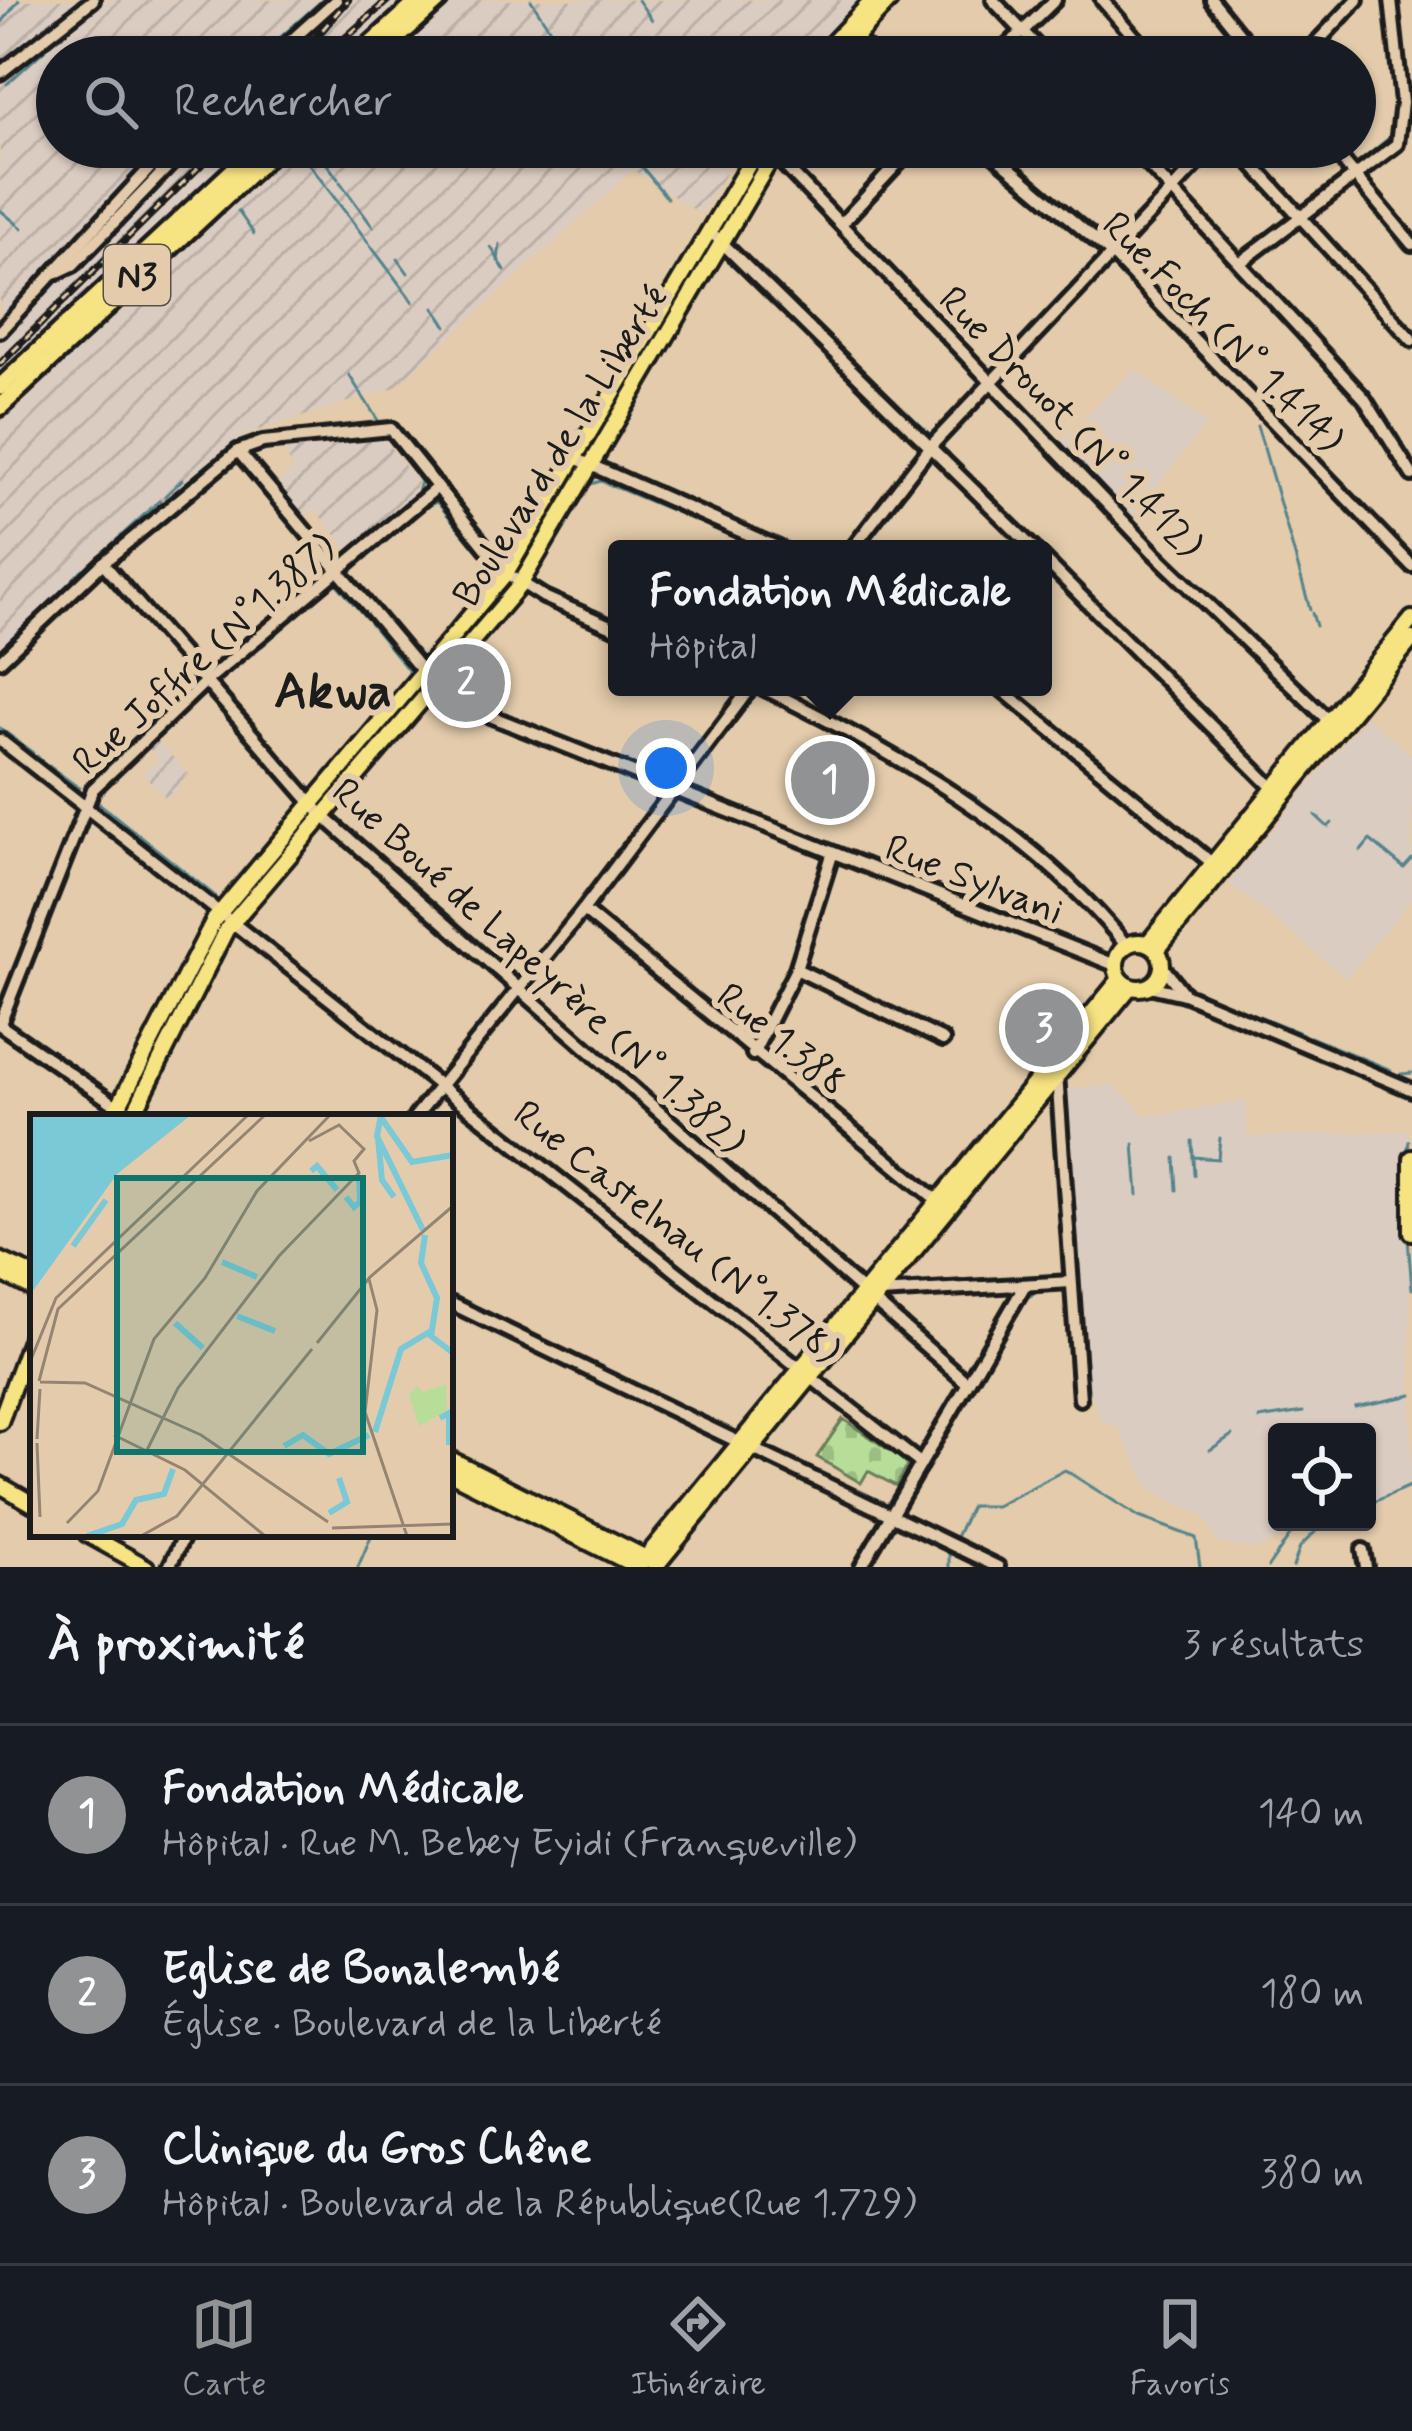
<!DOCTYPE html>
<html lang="fr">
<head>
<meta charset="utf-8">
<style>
  :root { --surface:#171b24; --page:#20242c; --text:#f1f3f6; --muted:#9ea1a6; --line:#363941; --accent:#919294 }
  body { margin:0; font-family:Mynerve,sans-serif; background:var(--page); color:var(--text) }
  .controls { position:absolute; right:36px; bottom:36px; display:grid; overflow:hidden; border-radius:12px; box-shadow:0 3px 9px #0004 }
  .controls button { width:108px; height:108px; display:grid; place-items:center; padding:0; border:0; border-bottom:3px solid var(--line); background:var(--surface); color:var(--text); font:60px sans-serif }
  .you { position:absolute; left:666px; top:768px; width:42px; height:42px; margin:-30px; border:9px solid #fff; border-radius:50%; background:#1a73e8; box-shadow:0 0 0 18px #1a73e833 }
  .badge { display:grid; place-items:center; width:78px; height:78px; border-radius:50%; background:var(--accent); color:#fff; font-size:39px; font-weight:700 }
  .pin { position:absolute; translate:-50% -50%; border:6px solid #fff; box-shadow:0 3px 12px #0006 }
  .popup { position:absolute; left:608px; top:540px; width:444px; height:156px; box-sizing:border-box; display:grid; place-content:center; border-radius:12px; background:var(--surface); filter:drop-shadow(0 3px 9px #0005); font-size:39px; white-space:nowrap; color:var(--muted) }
  .popup b { font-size:45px; color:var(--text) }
  .popup::after { content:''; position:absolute; left:50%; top:100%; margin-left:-24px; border:24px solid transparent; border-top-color:var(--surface) }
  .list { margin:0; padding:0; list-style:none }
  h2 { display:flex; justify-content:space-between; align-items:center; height:156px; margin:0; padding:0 48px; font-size:51px }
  h2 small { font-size:39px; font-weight:400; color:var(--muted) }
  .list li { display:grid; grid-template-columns:78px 1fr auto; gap:36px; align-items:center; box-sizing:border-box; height:180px; padding:0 48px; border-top:3px solid var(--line) }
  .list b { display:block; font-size:45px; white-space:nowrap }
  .list p { margin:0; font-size:39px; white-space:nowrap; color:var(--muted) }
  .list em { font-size:39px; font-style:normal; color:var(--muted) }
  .icon { flex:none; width:66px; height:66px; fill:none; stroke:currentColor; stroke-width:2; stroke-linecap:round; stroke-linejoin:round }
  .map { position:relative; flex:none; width:1412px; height:1567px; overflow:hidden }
  .search { position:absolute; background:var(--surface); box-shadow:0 3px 9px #0004; left:36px; right:36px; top:36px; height:132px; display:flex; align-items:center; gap:30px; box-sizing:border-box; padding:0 42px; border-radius:66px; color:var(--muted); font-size:45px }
  .sheet { height:696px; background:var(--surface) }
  nav { display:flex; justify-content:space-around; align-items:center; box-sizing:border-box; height:168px; border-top:3px solid var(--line); background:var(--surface); font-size:33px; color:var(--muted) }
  nav a { display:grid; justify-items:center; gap:6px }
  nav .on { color:var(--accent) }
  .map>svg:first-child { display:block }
  .built { fill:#dbccc2 }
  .industrial { fill:url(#industrial-furrows) }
  .cemetery { fill:url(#cemetery-stones); stroke:#6a7d5a; stroke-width:3 }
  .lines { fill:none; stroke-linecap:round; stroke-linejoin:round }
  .stream { stroke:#54848c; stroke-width:3 }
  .minor-casing { stroke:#1c1c1c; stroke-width:20 }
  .major-casing { stroke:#1c1c1c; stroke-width:22 }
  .highway-casing { stroke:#1c1c1c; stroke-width:24 }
  .minor { stroke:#e3cbab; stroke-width:10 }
  .major { stroke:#f6e381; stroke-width:14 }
  .highway { stroke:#f6e381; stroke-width:15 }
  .rail-casing { stroke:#1c1c1c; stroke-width:8 }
  .rail { stroke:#e3cbab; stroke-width:3; stroke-dasharray:9; stroke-linecap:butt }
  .labels { text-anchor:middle; stroke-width:12; stroke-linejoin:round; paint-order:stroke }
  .shield { fill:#e3cbab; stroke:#585047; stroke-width:3 }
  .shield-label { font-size:36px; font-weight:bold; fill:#1c1c1c }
  .street-label { font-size:39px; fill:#1c1c1c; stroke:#e3cbab }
  .district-label { font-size:51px; font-weight:bold; fill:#1c1c1c; stroke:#e3cbab }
  .inset-river { fill:none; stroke:#7ac9d7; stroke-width:6 }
  .inset-road { fill:none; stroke:#938572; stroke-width:3 }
  .view { fill:#0f766e; fill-opacity:0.15; stroke:#0f766e; stroke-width:6 }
  .inset-edge { fill:none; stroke:#1c1c1c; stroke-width:6 }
</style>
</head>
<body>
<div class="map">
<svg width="1412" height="1567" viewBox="0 0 1412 1567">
  <defs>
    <pattern id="industrial-furrows" width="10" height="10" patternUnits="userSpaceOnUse" patternTransform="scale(3)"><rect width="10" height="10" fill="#dbccc2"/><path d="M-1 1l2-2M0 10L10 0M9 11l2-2" fill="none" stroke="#bbafa6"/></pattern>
    <pattern id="cemetery-stones" width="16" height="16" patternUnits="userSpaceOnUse" patternTransform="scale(3)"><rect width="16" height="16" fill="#b7de99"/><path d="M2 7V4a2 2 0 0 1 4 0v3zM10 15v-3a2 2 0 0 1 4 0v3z" fill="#9dbe83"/></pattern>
  </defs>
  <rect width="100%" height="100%" fill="#e3cbab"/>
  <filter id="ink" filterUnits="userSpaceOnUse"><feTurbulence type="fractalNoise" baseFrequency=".00833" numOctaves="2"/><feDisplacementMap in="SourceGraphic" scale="24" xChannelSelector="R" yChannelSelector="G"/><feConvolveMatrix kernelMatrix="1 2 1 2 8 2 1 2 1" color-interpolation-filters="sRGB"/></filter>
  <g filter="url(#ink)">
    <g class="built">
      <path d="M1134 369 1207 424 1132 517 1060 442Z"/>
      <path d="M1366 716 1412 756V898L1347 979 1229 883Z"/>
      <path d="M1114 1085 1146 1116 1246 1101 1248 1137 1408 1131 1412 1482 1367 1505V1432H1277V1522H1324L1256 1549 1218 1544 1204 1516 1151 1491 1118 1427 1101 1421 1093 1398 1085 1394 1064 1090Z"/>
    </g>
    <g class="industrial">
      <path d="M0 0H860L804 57H57V147H741L701 214 633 170 396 387 247 434 0 659Z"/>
      <path d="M384 439 418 483 417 492 347 551 315 509 303 516 280 489 277 484 294 468 284 452 288 443Z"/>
      <path d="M157 740 188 774 168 800 143 773 158 759 148 747Z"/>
    </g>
    <path class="cemetery" d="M843 1419 904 1460 907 1466 896 1486 868 1471 861 1483 817 1457Z"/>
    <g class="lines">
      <g class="stream">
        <path d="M531 0 568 57"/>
        <path d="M638 0 652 20"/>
        <path d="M1002 0 1020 19"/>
        <path d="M1093 0 1135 46"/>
        <path d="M1111 0 1153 46"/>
        <path d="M1221 0 1268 57"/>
        <path d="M0 25 19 0"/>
        <path d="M312 30 345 0"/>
        <path d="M1031 30 1056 57"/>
        <path d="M258 57 322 0"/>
        <path d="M282 57 291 49"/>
        <path d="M806 57 860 0"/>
        <path d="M1293 57 1348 0"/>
        <path d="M7 84 80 18"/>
        <path d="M626 147 667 198"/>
        <path d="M1141 147 1169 177"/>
        <path d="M1227 147 1288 214"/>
        <path d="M1246 147 1275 179"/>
        <path d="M1343 147 1357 164 1394 134"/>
        <path d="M1003 153 1110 243 1156 196"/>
        <path d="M321 156 338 179"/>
        <path d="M1192 158 1203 147"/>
        <path d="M306 160 413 302"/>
        <path d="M198 170 220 147"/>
        <path d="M1176 175 1186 165"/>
        <path d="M340 182 373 227"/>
        <path d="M1183 190 1224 147"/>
        <path d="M1183 192 1237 250"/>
        <path d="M1170 203 1122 253 1199 334"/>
        <path d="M0 210 22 228"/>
        <path d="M238 211 254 234"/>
        <path d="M1309 218 1386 303"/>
        <path d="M1292 231 1299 225 1303 230"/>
        <path d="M1077 234 1082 238"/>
        <path d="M1279 241 1289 234"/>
        <path d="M734 246 750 260"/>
        <path d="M491 247 505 271"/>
        <path d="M1247 248 1287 217"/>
        <path d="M883 257 888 262"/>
        <path d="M398 259 408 273"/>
        <path d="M498 261 500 244"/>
        <path d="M1252 265 1277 292"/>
        <path d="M757 267 825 333"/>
        <path d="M1339 269 1412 350"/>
        <path d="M745 276 756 287"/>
        <path d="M767 297 848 376"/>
        <path d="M434 308 447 326"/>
        <path d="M1317 336 1325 344"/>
        <path d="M844 351 856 363"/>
        <path d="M1335 354 1375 403"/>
        <path d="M858 366 878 385"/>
        <path d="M1007 374 1018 362"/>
        <path d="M349 375 381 425"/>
        <path d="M1340 379 1371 419"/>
        <path d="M1004 384 1018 399"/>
        <path d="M881 388 930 434 947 418"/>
        <path d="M973 389 980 379"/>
        <path d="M993 394 1003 404"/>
        <path d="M873 400 921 448 900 475"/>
        <path d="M1021 402 1080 465"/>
        <path d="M1384 415 1392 426"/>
        <path d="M960 426 991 393"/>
        <path d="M1257 426 1263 445"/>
        <path d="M1396 433 1412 460"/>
        <path d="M1264 448 1310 609"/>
        <path d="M944 449 949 453"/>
        <path d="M250 455 272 448"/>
        <path d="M411 467 421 482 417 495"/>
        <path d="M591 484 601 481 764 549"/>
        <path d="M650 485 702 507"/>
        <path d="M892 486 899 477"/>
        <path d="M986 490 1037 542"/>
        <path d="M165 496 182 480"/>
        <path d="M877 504 882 499"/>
        <path d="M426 506 437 502 480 554"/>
        <path d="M705 508 803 549"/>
        <path d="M871 512 875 506"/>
        <path d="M843 549 863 523"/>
        <path d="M863 549 932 458 1025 549"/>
        <path d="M98 557 160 500"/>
        <path d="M483 558 492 568"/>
        <path d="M1051 575 1111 636"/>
        <path d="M58 594 83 569"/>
        <path d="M39 613 52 600"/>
        <path d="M1312 613 1316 626"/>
        <path d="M59 614 92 581"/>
        <path d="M370 623 412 675"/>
        <path d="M41 631 50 622"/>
        <path d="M8 642 29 622"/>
        <path d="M1236 642 1249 655"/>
        <path d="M25 646 32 639"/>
        <path d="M262 646 335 582 366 618"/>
        <path d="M1121 647 1153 679"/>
        <path d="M0 650 3 647"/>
        <path d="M1252 658 1308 712"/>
        <path d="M1179 685 1215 722"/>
        <path d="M1171 697 1178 704"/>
        <path d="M446 708 457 712"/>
        <path d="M1361 712 1412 651"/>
        <path d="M469 717 655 790"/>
        <path d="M1192 718 1252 778"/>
        <path d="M716 723 740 687"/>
        <path d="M0 728 33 753"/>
        <path d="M697 748 709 732"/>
        <path d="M37 756 42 761"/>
        <path d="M49 766 79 788"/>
        <path d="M329 771 375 718"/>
        <path d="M929 772 980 800"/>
        <path d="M689 790 686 786 759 691"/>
        <path d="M676 799 827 858"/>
        <path d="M95 800 215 896"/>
        <path d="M653 805 661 795"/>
        <path d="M1315 815 1328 827 1332 823"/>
        <path d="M645 817 650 810"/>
        <path d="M323 827 505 985 507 996 489 1017"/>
        <path d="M635 829 642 820"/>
        <path d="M793 831 903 874"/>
        <path d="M1170 836 1185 848"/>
        <path d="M364 843 375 853"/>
        <path d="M1361 851 1370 840 1404 868 1412 859"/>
        <path d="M381 858 394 870"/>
        <path d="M1037 862 1049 874"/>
        <path d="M597 880 608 864"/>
        <path d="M409 884 417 890"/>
        <path d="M1062 888 1069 894"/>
        <path d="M958 897 1026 923"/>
        <path d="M449 919 521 979"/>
        <path d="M798 945 807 918"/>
        <path d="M1048 946 1059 950"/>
        <path d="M542 953 595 882"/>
        <path d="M545 969 530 989 561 1017"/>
        <path d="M1214 998 1253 1014"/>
        <path d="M522 1002 530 1007"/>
        <path d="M1259 1016 1303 1034"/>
        <path d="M1310 1037 1391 1070"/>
        <path d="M1401 1074 1412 1073"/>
        <path d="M1063 1080 1068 1154"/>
        <path d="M1192 1141 1194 1175"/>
        <path d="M1134 1144 1138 1195"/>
        <path d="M1193 1157 1218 1159 1220 1138"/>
        <path d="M1407 1157 1409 1141"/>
        <path d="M1175 1158 1177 1190"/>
        <path d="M947 1176 1054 1047"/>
        <path d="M1405 1179V1199"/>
        <path d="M1073 1229 1077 1280"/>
        <path d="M1408 1239 1412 1289"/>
        <path d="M1020 1301 1036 1293"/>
        <path d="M844 1303 848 1297"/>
        <path d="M802 1353 833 1316"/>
        <path d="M1355 1407 1412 1395"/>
        <path d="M1259 1419 1303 1412"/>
        <path d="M1210 1450 1232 1435"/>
        <path d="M1367 1505 1412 1485"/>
        <path d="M956 1537 971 1506H996L1065 1470 1139 1517 1196 1538 1200 1567"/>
        <path d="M358 1567 372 1534"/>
        <path d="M949 1567V1554"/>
        <path d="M1268 1567 1293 1531 1329 1522"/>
        <path d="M1293 1567 1300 1547 1321 1526"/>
      </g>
      <g class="minor-casing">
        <g id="minor">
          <path d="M993 0 1047 57"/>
          <path d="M1102 0 1152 57"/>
          <path d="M1212 0 1258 57"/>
          <path d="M852 36 877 57"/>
          <path d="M273 57 336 0"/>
          <path d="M996 57 1055 0"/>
          <path d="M1303 57 1357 0"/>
          <path d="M0 73 93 0"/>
          <path d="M767 147 1154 553 1332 724"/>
          <path d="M985 147 1112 254 1412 566"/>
          <path d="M1132 147 1364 398 1412 475"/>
          <path d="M1237 147 1412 340"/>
          <path d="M1331 147 1412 244"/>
          <path d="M842 223 913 147"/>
          <path d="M710 231 1034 549"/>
          <path d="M1241 262 1397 144 1402 103 1391 0"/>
          <path d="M58 272 73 265 187 147"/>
          <path d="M0 331 169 147"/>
          <path d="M238 451 445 698 1115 965"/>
          <path d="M577 459 781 549"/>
          <path d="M852 549 931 446 1213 147"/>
          <path d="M1043 558 1277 792"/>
          <path d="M103 563 322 815 966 1382"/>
          <path d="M0 661 103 563 238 451 263 442 391 429 506 573 544 597 617 629"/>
          <path d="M761 687C895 752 1031 828 1126 945"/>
          <path d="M999 687 1218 868"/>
          <path d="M0 740 920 1463"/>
          <path d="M583 910 943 1205"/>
          <path d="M1162 966 1184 994 1412 1090"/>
          <path d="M796 969 943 1040"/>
          <path d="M1149 986 1184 994"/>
          <path d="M0 1024 93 789 204 683 435 489"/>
          <path d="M0 1025 117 1106 143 1117"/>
          <path d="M753 1054 796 969 832 855"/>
          <path d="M1057 1074 1080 1399"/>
          <path d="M415 1117 583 910 751 687"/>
          <path d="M880 1293 1071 1282"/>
          <path d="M450 1303 998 1567"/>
          <path d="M1363 1550 1366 1567"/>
          <path d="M169 1567 185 1534"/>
          <path d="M861 1567 1025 1285"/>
        </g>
      </g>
      <g class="major-casing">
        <g id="major">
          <path d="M819 57 873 0"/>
          <path d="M837 57 890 0"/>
          <circle cx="1139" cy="965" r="23"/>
          <path d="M1148 943 1412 619"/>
          <path d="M1157 950 1412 639"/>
          <path d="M113 1117 214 920 506 573 759 147"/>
          <path d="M132 1117 226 930 520 585 778 147"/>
          <path d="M1412 1158V1232"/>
          <path d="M0 1260 33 1275"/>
          <path d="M0 1272 33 1289"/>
          <path d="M0 1422 33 1332"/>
          <path d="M450 1459 652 1561"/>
          <path d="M450 1473 638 1567 1120 979"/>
          <path d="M0 1485 33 1504"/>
          <path d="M87 1534 146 1567"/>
          <path d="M655 1567 1130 987"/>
        </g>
      </g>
      <g class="highway-casing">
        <g id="highway">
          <path d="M357 57 420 0"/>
          <path d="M376 57 439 0"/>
          <path d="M0 387 258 147"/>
          <path d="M0 407 278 147"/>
        </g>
      </g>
      <use href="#minor" class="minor"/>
      <use href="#major" class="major"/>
      <use href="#highway" class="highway"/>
      <g class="rail-casing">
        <g id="rail">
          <path d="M299 57 348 0"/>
          <path d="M324 57 388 0"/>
          <path d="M0 364 219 147"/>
        </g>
      </g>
      <use href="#rail" class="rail"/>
    </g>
  </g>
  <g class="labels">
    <rect class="shield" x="104" y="245" width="66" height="60" rx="9"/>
    <g class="shield-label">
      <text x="137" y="288">N3</text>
    </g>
    <g class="street-label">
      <text transform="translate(1224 331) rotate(45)" y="14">Rue Foch (N° 1.414)</text>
      <text transform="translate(1072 421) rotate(46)" y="14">Rue Drouot (N° 1.412)</text>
      <text transform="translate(559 445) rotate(-58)" y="14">Boulevard de la Liberté</text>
      <text transform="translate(203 653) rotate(-42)" y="14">Rue Joffre (N°1.387)</text>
      <text transform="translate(975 878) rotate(21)" y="14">Rue Sylvani</text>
      <text transform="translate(540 965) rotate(42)" y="14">Rue Boué de Lapeyrère (N° 1.382)</text>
      <text transform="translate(783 1038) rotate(39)" y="14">Rue 1.388</text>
      <text transform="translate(678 1231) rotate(38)" y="14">Rue Castelnau (N°1.378)</text>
    </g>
    <g class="district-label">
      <text x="333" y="707">Akwa</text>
    </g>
  </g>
  <g transform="translate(30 1114)">
    <rect width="423" height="423" fill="#e3cbab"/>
    <path d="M416 270 417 296 389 312 379 281 387 272 393 278Z" fill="#b7de99"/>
    <path d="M0 1H161L87 60 0 181Z" fill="#7ac9d7"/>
    <path class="inset-river" d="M351 1 347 22 393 116M350 2 382 48 423 41M348 24 352 66 364 83M281 57 287 52 307 76M316 83 324 93 330 88 329 62M395 121 391 149 407 184 401 222 423 239M43 132 76 86M192 148 227 163M207 202 245 217M145 209 173 234M410 304 419 299V331M345 318 371 235 401 217M254 332 273 321 299 340 339 321M299 399 317 388 309 364M57 422 92 410 106 386 134 380 143 355"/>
    <path class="inset-road" d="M339 165 347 196 335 298 377 422M287 229 340 163 423 92M0 248 26 184 218 1M9 267 28 195 235 1M10 268 55 269 171 321 298 408M84 321 155 356 235 422M7 325 10 275M7 329 10 403M116 338 148 274 249 142 329 59 324 47 334 35 309 11 279 27M37 409 68 377 124 225 175 164 227 77 300 1M302 414 423 410M111 422 147 402 282 235"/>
    <path class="view" d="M87 64H333V338H87Z"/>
    <rect width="423" height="423" class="inset-edge"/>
  </g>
</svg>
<div class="controls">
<button><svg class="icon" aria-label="locate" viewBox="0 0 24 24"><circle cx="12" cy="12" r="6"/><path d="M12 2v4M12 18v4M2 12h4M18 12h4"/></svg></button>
</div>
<div class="you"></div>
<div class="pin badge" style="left:830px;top:780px">1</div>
<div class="popup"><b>Fondation Médicale</b>Hôpital</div>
<div class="pin badge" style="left:466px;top:683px">2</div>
<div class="pin badge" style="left:1044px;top:1028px">3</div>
<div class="search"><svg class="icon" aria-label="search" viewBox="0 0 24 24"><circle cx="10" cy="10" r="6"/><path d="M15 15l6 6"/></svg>Rechercher</div>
</div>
<section class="sheet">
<h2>À proximité<small>3 résultats</small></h2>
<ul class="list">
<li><span class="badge">1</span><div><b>Fondation Médicale</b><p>Hôpital · Rue M. Bebey Eyidi (Franqueville)</p></div><em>140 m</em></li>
<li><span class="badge">2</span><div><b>Eglise de Bonalembé</b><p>Église · Boulevard de la Liberté</p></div><em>180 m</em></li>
<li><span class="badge">3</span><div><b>Clinique du Gros Chêne</b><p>Hôpital · Boulevard de la République(Rue 1.729)</p></div><em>380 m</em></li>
</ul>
</section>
<nav>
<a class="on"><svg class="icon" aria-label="map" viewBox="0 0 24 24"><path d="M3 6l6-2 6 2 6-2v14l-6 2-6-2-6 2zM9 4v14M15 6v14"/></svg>Carte</a>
<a><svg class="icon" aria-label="directions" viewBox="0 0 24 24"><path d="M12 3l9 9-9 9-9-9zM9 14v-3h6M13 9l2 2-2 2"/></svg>Itinéraire</a>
<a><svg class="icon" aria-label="saved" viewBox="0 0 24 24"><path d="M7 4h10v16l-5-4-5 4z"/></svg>Favoris</a>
</nav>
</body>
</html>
